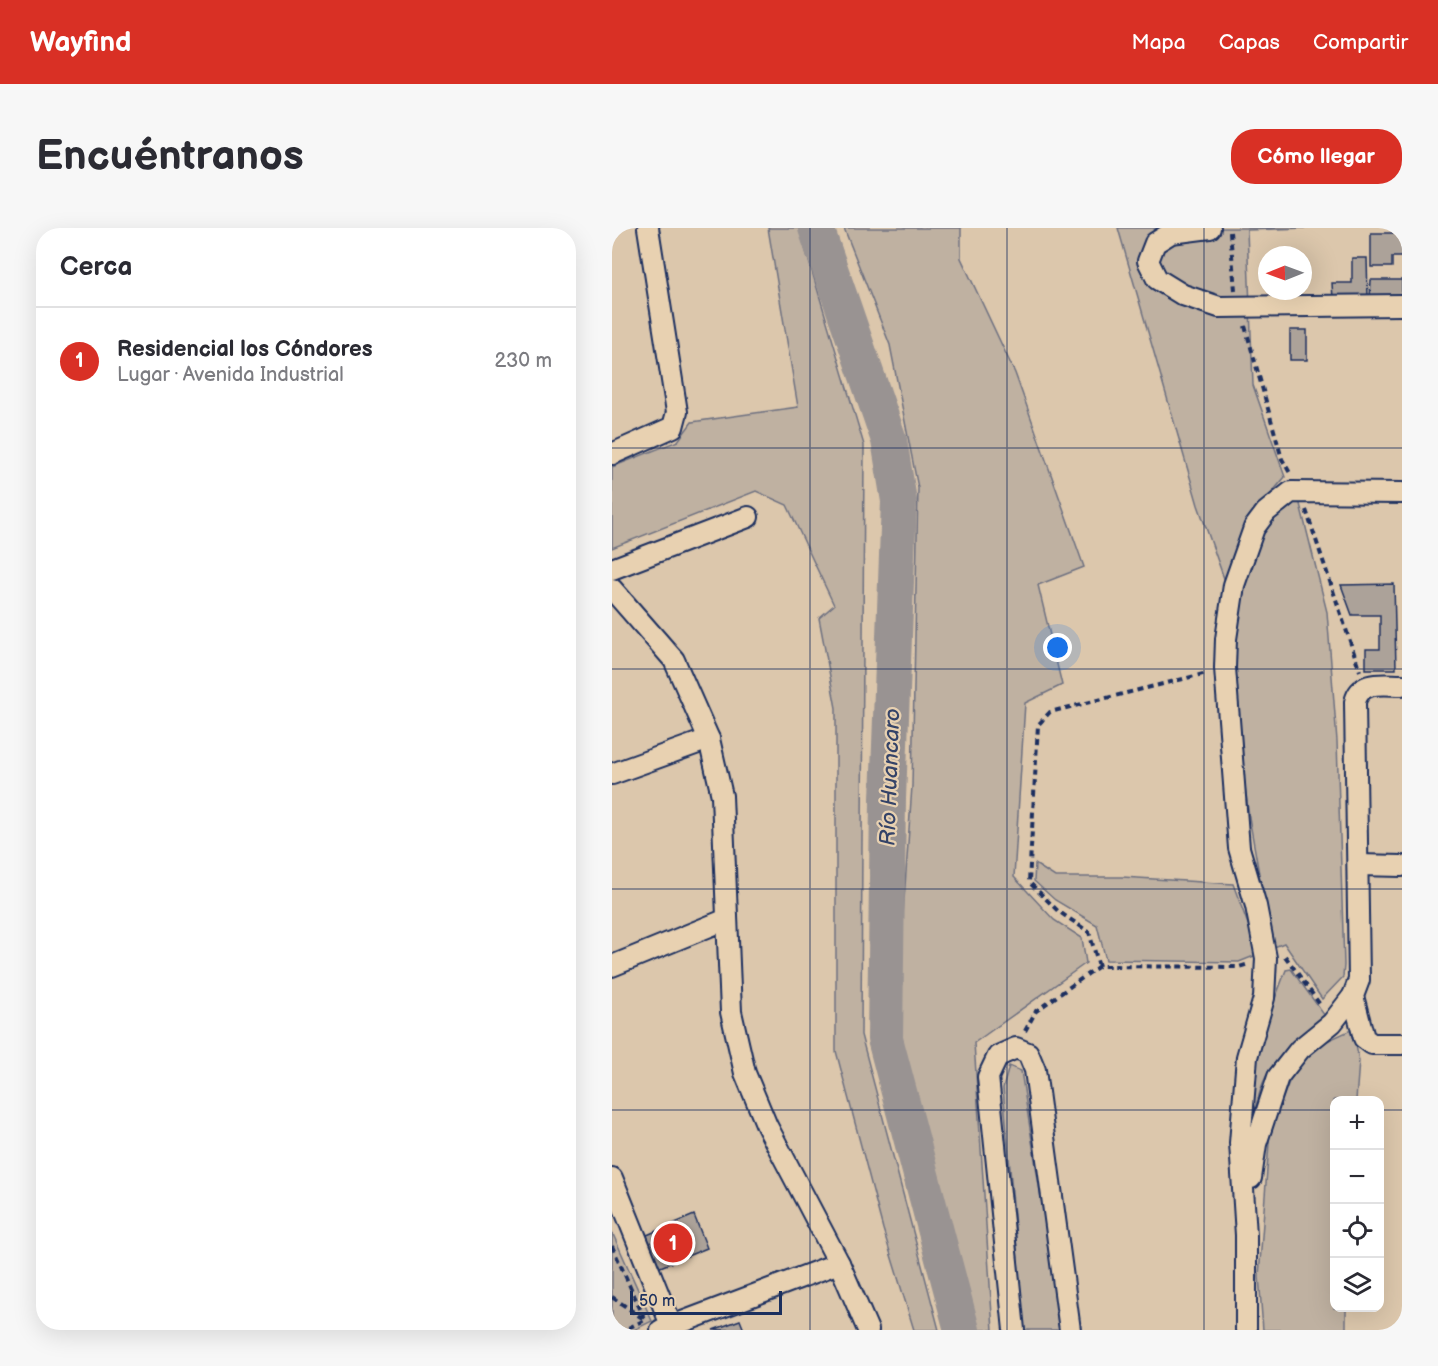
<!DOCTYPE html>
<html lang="es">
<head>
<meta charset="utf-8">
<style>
  :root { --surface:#fff; --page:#f7f7f7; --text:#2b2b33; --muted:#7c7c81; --line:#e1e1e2; --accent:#d93025 }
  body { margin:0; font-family:"Balsamiq Sans",sans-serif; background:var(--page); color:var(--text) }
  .controls { position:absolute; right:18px; bottom:18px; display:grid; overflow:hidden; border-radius:12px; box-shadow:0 6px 24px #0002 }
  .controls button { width:54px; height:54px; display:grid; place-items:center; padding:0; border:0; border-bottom:2px solid var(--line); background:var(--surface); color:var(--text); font:30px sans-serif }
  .compass { position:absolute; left:646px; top:18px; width:54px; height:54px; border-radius:50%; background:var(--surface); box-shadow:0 6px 24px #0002; rotate:269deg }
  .scale { position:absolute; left:18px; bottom:15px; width:152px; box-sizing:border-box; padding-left:6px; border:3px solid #1b2f5e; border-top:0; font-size:16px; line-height:21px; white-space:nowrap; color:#1b2f5e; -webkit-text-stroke:4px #e8d1b1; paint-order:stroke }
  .you { position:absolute; left:446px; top:420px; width:21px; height:21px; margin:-15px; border:4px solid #fff; border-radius:50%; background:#1a73e8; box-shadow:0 0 0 9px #1a73e833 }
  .badge { display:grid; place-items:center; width:39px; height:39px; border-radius:50%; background:var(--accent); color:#fff; font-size:20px; font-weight:700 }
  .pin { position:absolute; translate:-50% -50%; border:3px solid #fff; box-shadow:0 2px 6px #0006 }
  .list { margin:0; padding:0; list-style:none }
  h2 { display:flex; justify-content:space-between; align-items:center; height:78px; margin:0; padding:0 24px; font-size:26px }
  h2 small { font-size:20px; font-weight:400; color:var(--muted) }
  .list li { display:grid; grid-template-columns:39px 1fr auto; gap:18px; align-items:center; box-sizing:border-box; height:108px; padding:0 24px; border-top:2px solid var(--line) }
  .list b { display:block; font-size:22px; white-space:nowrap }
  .list p { margin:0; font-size:20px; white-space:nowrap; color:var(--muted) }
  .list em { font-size:20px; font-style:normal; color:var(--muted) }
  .icon { flex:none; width:33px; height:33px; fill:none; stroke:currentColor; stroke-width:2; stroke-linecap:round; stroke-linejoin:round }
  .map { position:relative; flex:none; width:790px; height:1102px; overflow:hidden; border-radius:24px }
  header { display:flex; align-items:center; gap:36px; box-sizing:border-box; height:84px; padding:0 30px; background:var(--accent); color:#fff }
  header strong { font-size:28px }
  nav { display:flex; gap:33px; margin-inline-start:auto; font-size:21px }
  .intro { display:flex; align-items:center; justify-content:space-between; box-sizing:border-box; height:144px; padding:0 36px }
  h1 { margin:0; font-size:42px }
  .button { padding:15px 27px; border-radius:24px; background:var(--accent); color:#fff; font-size:21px; font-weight:700 }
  main { display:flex; gap:36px; padding:0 36px }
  aside { flex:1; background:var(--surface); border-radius:24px; box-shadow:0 6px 24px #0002 }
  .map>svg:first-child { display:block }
  .green { fill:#bfb1a1; stroke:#6d7080; stroke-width:1.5 }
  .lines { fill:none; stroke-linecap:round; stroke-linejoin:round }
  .river { stroke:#999392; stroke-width:36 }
  .building { fill:#aca299; stroke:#1b2f5e; stroke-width:1.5 }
  .minor-casing { stroke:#1b2f5e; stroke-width:24 }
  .path { stroke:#1b2f5e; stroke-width:4; stroke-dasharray:6 4.5; stroke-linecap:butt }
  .minor { stroke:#e8d1b1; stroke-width:20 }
  .grid { fill:none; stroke:#1b2f5e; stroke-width:1.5; stroke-opacity:0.55 }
  .labels { text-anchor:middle; stroke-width:4.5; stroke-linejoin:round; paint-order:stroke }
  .water-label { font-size:22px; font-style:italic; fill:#344368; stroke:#e8d1b1 }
</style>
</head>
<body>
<header>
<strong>Wayfind</strong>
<nav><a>Mapa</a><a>Capas</a><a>Compartir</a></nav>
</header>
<div class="intro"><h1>Encuéntranos</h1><a class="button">Cómo llegar</a></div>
<main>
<aside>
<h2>Cerca<small></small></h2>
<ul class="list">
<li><span class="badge">1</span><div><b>Residencial los Cóndores</b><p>Lugar · Avenida Industrial</p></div><em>230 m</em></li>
</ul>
</aside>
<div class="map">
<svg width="790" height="1102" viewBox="0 0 790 1102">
  <rect width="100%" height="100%" fill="#dcc7ac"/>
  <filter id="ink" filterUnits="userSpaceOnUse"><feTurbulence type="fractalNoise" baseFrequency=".0167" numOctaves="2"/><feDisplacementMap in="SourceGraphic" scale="12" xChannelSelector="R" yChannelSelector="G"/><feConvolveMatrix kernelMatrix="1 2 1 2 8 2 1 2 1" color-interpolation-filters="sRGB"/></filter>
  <g filter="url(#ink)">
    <g class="green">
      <path d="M156 0H187L252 217 249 807 327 1102H302L271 1001 224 823V480L207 390 222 377 175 277 144 263 0 320V239L66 213 80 194 186 179Z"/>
      <path d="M232 0H349V30L403 145 472 339 426 357 450 457 413 475 402 649 442 692 470 710 474 735 362 815 381 1102H359L289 824 285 773 300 558 306 260 278 117Z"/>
      <path d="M506 0H693L635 2 641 157 673 249 640 288 615 359 586 277Z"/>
      <path d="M685 264 715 384 725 513 732 737 731 749 710 771 672 715 660 720 637 589 618 440 629 359 640 324 674 271Z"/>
      <path d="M423 636 443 649H510L621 656 647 726 627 734 494 732 485 697 443 672 422 653Z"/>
      <path d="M679 741 713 788C691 806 662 828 651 855 643 876 642 896 630 916L640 831 674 742Z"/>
      <path d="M741 801 747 833 744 872H722V1080H734V1102H651L647 1048 658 902 679 849 704 818Z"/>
      <path d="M397 838 409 843 434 1002 447 1102H412L391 860Z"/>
      <path d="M0 1004 40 1093 22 1102H0Z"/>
    </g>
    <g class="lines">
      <path class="river" d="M204 0 277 212 287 273 276 571 273 811 350 1102"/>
    </g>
    <g class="building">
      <path d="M759 5H790V29H780V39H759Z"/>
      <path d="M740 30H755L756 71H721L720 55H740Z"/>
      <path d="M759 52H790V71H758Z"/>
      <rect x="678" y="102" width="17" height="30"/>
      <path d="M782 356 784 441H754V421H768V387H740L729 357Z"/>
      <path d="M82 987 95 1020 41 1042 28 1010Z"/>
      <path d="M128 1092 132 1102H101Z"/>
    </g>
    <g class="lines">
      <g class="minor-casing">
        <g id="minor">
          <path d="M598 0 559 5 543 15 536 33 545 51 571 67 607 79 790 77"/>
          <path d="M0 226 61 199 65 184 36 0"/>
          <path d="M0 341 136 289"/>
          <path d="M0 361 62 432 97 511 110 568 119 784 133 845 155 898 227 1035 256 1102"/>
          <path d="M790 457C770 457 748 452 743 474L747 752 741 768 752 810 760 816H790"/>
          <path d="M0 546 97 511"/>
          <path d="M746 637 790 638"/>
          <path d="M0 738 115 691"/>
          <path d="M0 950 61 1102"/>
          <path d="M639 950 644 916 666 849 688 821 720 795 741 768"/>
          <path d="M49 1102 227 1035"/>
          <path d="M402 1102 376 849 386 828 404 820 416 825 423 842 458 1102"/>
          <path d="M634 1102V1007L628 915 635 829 652 770 654 730 644 678 627 620 613 440 614 411 622 357 642 300 654 284 679 264 790 265"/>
        </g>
      </g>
      <g class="path">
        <path d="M618 4 623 62"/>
        <path d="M633 98 670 231 678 245"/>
        <path d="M694 282 748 443"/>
        <path d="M673 728 709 778"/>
        <path d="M487 738 477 704 446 683 417 654 426 497 438 484 595 445"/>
        <path d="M413 803 424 783 487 738 627 739 637 736"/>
        <path d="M0 1018 34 1094"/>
        <path d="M0 1069 33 1092 12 1102"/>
      </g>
      <use href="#minor" class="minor"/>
    </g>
  </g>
  <path class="grid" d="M198 0V1102M395 0V1102M592 0V1102M0 220H790M0 441H790M0 661H790M0 882H722M768 882H790"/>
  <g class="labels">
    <g class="water-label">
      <text transform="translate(277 549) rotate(-88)" y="8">Río Huancaro</text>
    </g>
  </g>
</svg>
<div class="controls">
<button>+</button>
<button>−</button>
<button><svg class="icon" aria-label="locate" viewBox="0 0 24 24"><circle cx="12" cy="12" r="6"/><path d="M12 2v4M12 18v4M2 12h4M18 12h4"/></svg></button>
<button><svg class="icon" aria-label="layers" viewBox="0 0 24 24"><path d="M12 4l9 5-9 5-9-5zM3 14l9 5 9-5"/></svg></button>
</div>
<svg class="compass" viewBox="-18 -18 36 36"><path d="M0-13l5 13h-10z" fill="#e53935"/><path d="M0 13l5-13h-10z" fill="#7c7c81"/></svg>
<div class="scale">50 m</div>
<div class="you"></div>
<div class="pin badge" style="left:61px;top:1015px">1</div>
</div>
</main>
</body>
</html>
